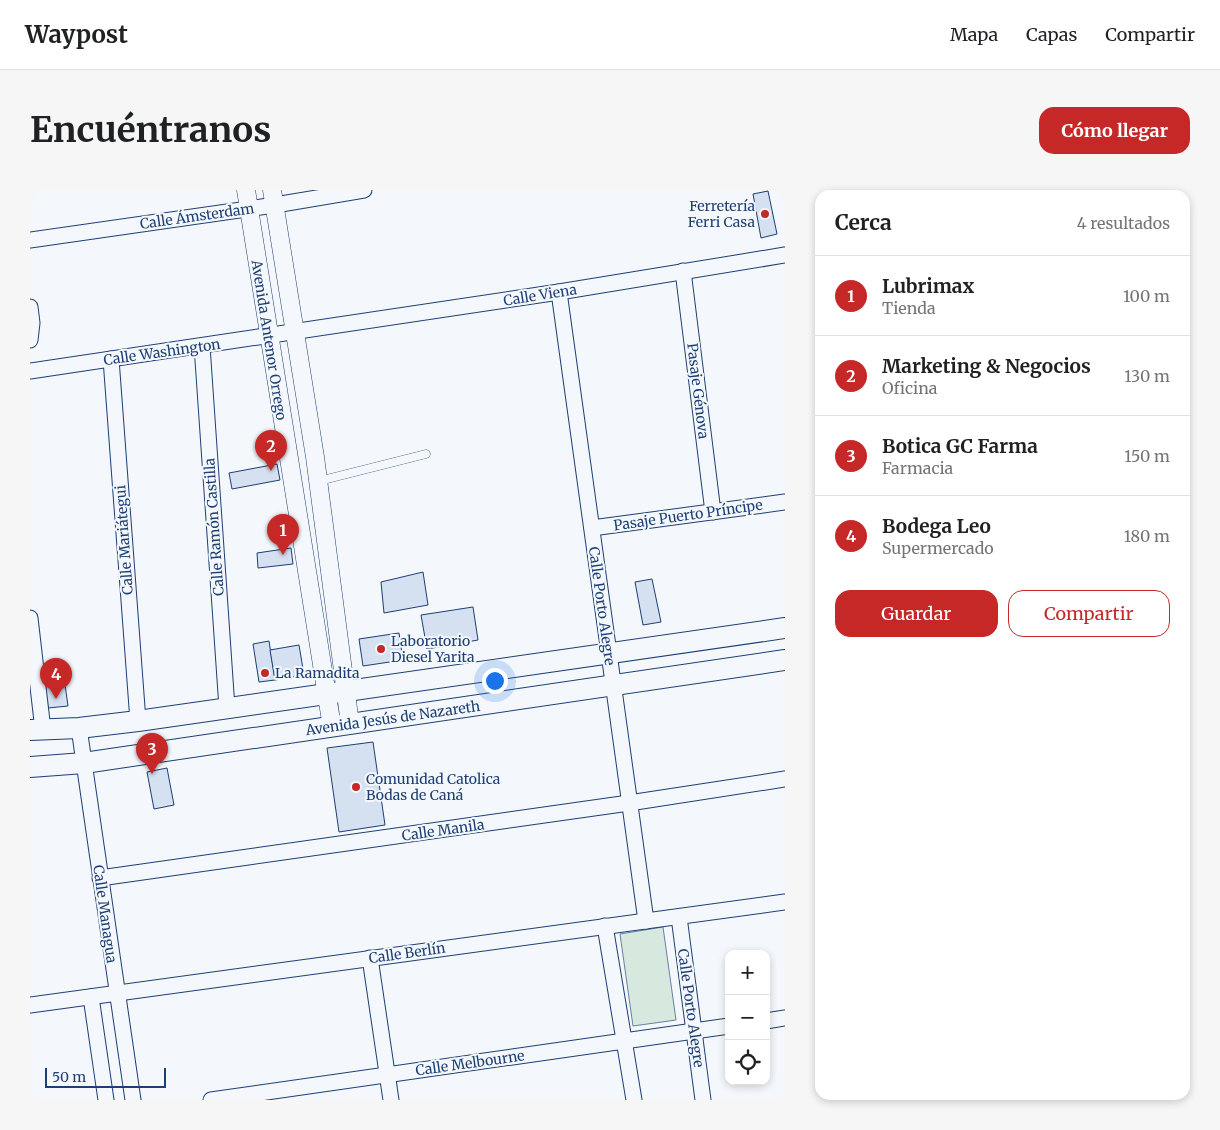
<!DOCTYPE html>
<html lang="es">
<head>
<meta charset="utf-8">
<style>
  :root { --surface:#fff; --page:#f6f6f6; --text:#202124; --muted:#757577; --line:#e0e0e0; --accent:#c62828 }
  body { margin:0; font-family:Merriweather,serif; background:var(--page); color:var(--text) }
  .controls { position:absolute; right:15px; bottom:15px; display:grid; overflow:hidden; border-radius:10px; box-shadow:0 2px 8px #0003 }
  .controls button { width:45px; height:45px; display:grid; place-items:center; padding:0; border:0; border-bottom:1px solid var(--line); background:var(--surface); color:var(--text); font:25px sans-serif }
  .scale { position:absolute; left:15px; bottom:12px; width:121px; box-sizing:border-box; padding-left:5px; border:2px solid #1d3f73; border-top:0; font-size:14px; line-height:18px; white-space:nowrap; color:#1d3f73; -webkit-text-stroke:4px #f4f7fb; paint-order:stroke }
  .you { position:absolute; left:464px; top:490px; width:18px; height:18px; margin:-12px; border:4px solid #fff; border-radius:50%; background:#1a73e8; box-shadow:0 0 0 8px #1a73e833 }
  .badge { display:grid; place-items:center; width:32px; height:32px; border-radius:50%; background:var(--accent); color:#fff; font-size:16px; font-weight:700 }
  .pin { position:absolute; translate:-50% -41px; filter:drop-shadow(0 1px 2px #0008) }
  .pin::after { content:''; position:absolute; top:26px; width:18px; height:15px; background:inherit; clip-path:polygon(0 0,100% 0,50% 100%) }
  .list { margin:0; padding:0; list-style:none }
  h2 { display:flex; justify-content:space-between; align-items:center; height:65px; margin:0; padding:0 20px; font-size:21px }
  h2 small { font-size:16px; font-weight:400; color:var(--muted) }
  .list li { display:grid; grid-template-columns:32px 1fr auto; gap:15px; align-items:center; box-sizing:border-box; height:80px; padding:0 20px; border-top:1px solid var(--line) }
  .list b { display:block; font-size:19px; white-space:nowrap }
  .list p { margin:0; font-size:16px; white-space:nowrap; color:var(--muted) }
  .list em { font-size:16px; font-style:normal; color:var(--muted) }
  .actions { display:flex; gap:10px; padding:15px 20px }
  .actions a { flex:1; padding:11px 0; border:1px solid var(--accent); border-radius:15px; text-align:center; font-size:18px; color:var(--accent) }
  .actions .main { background:var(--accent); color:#fff }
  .icon { flex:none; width:28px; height:28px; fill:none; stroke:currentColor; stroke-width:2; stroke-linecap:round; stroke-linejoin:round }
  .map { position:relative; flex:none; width:755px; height:910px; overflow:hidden; border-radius:15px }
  header { display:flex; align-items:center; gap:30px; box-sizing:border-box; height:70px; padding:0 25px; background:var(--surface); border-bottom:1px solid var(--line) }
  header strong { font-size:24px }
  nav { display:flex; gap:28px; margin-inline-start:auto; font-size:18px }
  .intro { display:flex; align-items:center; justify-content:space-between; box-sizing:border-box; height:120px; padding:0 30px }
  h1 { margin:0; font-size:35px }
  .button { padding:12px 22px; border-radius:15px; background:var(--accent); color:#fff; font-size:18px; font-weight:700 }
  main { display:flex; gap:30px; padding:0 30px }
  aside { flex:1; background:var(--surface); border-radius:15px; box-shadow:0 2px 8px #0003 }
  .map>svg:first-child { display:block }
  .green { fill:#d7e8df; stroke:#687fa3 }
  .building { fill:#d5e0f0; stroke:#1d3f73 }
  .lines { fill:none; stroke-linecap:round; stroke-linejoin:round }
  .service-casing { stroke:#1d3f73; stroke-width:9 }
  .minor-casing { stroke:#1d3f73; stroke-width:17 }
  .tertiary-casing { stroke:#1d3f73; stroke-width:19 }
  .secondary-casing { stroke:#1d3f73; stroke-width:22 }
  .service { stroke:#f4f7fb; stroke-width:8 }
  .minor { stroke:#f4f7fb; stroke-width:15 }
  .tertiary { stroke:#f4f7fb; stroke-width:18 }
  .secondary { stroke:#f4f7fb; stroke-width:20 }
  .poi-dot { fill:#c62828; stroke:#f4f7fb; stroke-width:2 }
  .labels { text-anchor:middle; stroke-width:4; stroke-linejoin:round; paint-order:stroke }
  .poi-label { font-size:14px; fill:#1d3f73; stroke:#f4f7fb; text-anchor:start }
  .street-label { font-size:14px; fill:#1d3f73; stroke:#f4f7fb }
</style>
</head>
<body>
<header>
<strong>Waypost</strong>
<nav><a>Mapa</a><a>Capas</a><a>Compartir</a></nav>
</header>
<div class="intro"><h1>Encuéntranos</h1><a class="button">Cómo llegar</a></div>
<main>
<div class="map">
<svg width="755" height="910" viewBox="0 0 755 910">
  <rect width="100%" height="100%" fill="#f4f7fb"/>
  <path class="green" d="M633 737 646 830 603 836 590 744Z"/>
  <g class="building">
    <path d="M738 1 747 44 731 48 723 4Z"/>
    <path d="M247 274 250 290 202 299 199 283Z"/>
    <path d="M261 358 263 374 228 378 227 363Z"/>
    <path d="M393 382 398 415 354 423 351 392Z"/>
    <path d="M622 389 631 432 613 435 605 392Z"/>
    <path d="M443 417 448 450 397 459 391 425Z"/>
    <path d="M369 443 373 470 333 476 329 449Z"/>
    <path d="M239 451 245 490 229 492 223 454Z"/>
    <path d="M269 455 274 485 245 490 240 460Z"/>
    <path d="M32 473 38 516 18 518 12 476Z"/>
    <path d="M343 552 355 635 309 642 297 558Z"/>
    <path d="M137 578 144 615 124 619 117 582Z"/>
  </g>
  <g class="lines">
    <g class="service-casing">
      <path id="service" d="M289 291 396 264"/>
    </g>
    <g class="minor-casing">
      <g id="minor">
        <path d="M0 50 245 15 334 0"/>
        <path d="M653 81 683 322"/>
        <path d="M529 102 616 731"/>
        <path d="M0 117 2 133 0 150"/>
        <path d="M172 156 197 518"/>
        <path d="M81 169 108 531"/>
        <path d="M0 181 529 102 755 65"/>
        <path d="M562 338 755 312"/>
        <path d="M0 428 13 540"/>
        <path d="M49 538 103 910"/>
        <path d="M70 688 599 613 755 589"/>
        <path d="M649 727 673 910"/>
        <path d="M575 736 604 910"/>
        <path d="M340 768 361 910"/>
        <path d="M61 807 76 910"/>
        <path d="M0 815 755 712"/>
        <path d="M736 831 755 828"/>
        <path d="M181 910 699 836"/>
      </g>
    </g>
    <g class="tertiary-casing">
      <g id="tertiary">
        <path d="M216 0 302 537"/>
        <path d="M242 0 285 267 320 534"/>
      </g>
    </g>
    <g class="secondary-casing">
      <g id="secondary">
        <path d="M0 540 49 538 108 531 755 438"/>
        <path d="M0 577 54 573 755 470"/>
      </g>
    </g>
    <use href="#service" class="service"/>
    <use href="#minor" class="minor"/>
    <use href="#tertiary" class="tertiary"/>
    <use href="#secondary" class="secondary"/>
  </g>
  <g class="poi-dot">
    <circle cx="735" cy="24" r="5"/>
    <circle cx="351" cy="459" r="5"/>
    <circle cx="235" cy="483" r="5"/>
    <circle cx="326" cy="597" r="5"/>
  </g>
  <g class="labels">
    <g class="poi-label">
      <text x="725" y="21" text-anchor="end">Ferretería<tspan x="725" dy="16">Ferri Casa</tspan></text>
      <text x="361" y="456">Laboratorio<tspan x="361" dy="16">Diesel Yarita</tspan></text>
      <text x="245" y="488">La Ramadita</text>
      <text x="336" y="594">Comunidad Catolica<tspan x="336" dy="16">Bodas de Caná</tspan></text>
    </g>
    <g class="street-label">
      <text transform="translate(167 26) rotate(-8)" y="5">Calle Ámsterdam</text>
      <text transform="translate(510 105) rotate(-9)" y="5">Calle Viena</text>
      <text transform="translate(239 150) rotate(81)" y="5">Avenida Antenor Orrego</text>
      <text transform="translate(132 162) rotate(-8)" y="5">Calle Washington</text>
      <text transform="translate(668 201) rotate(83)" y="5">Pasaje Génova</text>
      <text transform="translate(658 325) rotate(-8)" y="5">Pasaje Puerto Príncipe</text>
      <text transform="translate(184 337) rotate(-94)" y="5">Calle Ramón Castilla</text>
      <text transform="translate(94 350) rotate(-94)" y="5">Calle Mariátegui</text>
      <text transform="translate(572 416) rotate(82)" y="5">Calle Porto Alegre</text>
      <text transform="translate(363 528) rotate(-8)" y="5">Avenida Jesús de Nazareth</text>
      <text transform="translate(413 640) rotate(-8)" y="5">Calle Manila</text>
      <text transform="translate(75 724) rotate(82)" y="5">Calle Managua</text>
      <text transform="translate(377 763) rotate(-8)" y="5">Calle Berlín</text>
      <text transform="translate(661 818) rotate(82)" y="5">Calle Porto Alegre</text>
      <text transform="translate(440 873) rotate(-8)" y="5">Calle Melbourne</text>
    </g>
  </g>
</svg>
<div class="controls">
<button>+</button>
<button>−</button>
<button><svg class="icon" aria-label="locate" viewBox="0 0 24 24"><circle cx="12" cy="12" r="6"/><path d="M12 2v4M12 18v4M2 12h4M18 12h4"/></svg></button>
</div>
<div class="scale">50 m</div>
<div class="you"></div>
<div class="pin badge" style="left:253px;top:365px">1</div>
<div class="pin badge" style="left:241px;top:281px">2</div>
<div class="pin badge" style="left:122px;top:584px">3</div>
<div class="pin badge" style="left:26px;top:509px">4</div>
</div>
<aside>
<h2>Cerca<small>4 resultados</small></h2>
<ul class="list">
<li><span class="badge">1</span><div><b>Lubrimax</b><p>Tienda</p></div><em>100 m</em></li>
<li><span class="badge">2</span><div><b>Marketing &amp; Negocios</b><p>Oficina</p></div><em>130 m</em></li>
<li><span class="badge">3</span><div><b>Botica GC Farma</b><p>Farmacia</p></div><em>150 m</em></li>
<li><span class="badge">4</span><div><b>Bodega Leo</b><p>Supermercado</p></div><em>180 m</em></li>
</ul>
<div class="actions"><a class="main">Guardar</a><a>Compartir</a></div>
</aside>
</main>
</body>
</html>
